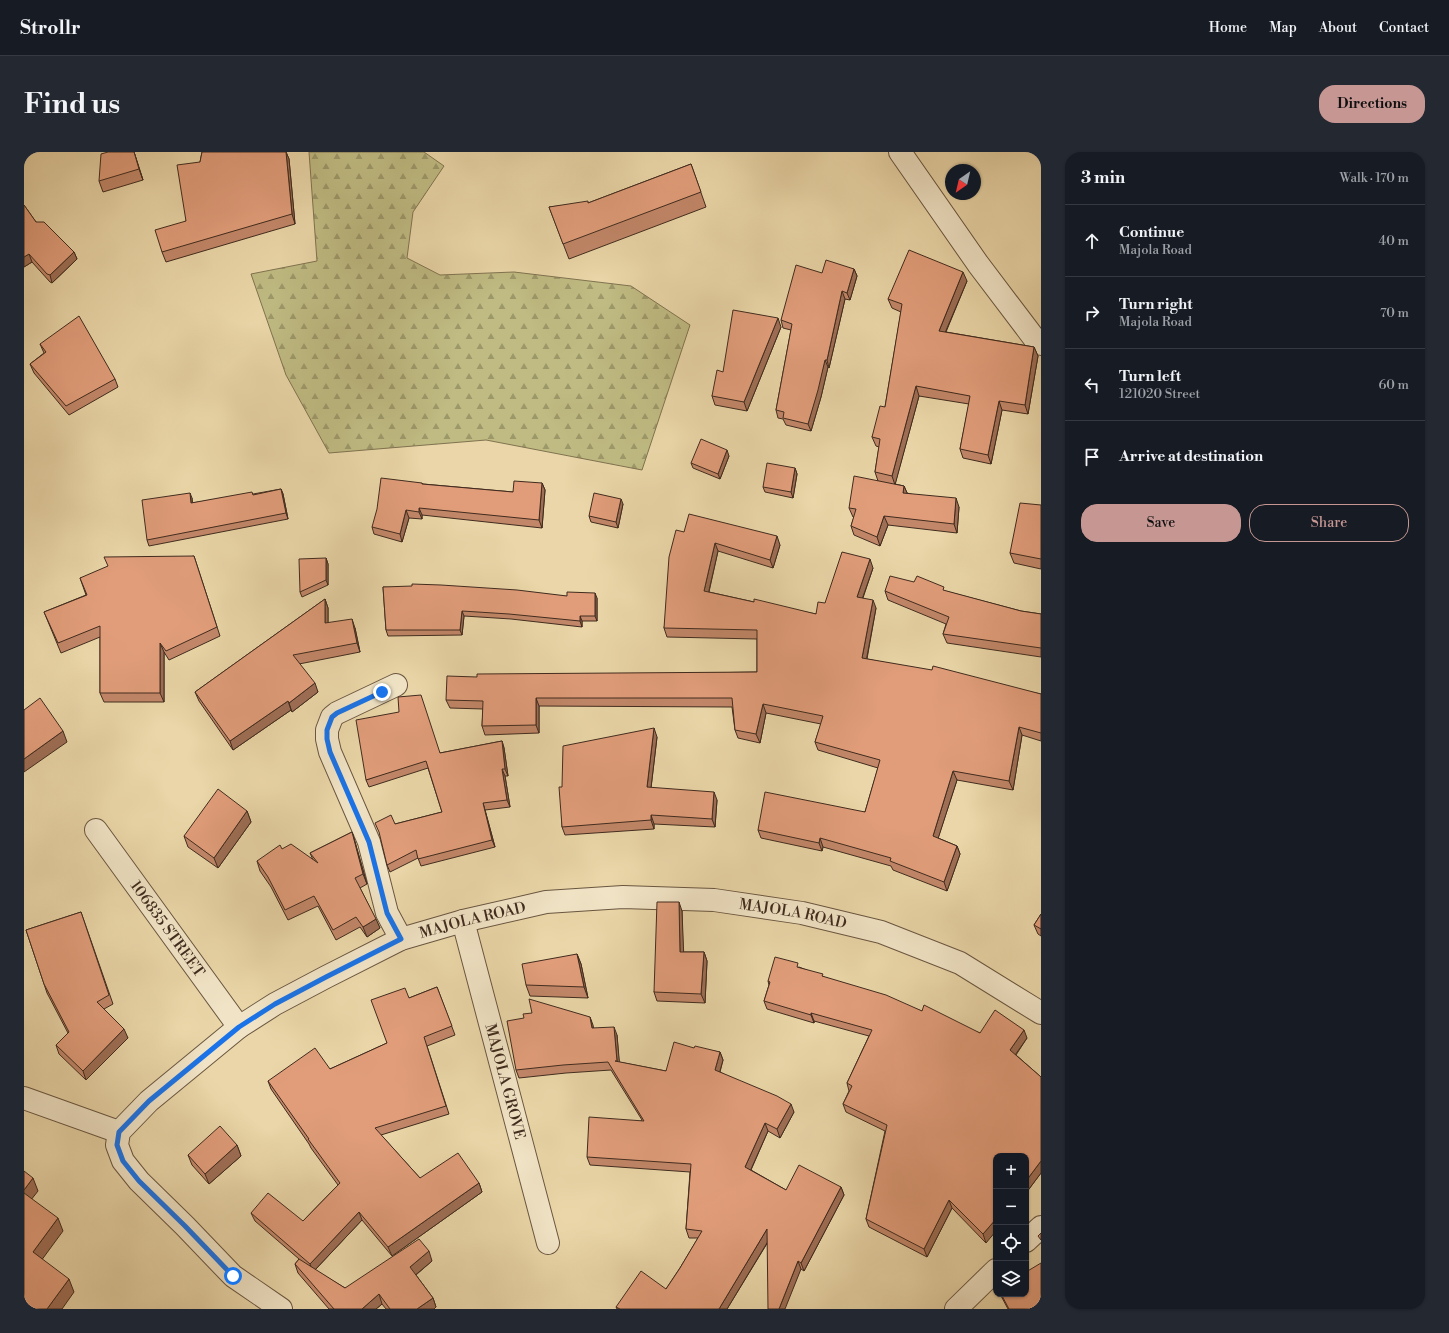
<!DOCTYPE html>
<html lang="en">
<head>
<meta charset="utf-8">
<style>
  :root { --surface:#171b24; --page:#242831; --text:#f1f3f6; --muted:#9ea1a6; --line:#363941; --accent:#c59692 }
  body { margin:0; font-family:"Libre Bodoni",serif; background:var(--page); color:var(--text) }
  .controls { position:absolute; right:12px; bottom:12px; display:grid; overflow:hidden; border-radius:8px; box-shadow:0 1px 3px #0004 }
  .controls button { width:36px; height:36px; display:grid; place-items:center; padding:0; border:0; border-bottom:1px solid var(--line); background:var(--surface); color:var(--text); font:20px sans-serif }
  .compass { position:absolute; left:921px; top:12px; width:36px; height:36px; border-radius:50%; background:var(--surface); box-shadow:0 1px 3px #0004; rotate:214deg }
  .stop { position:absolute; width:12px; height:12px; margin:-9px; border:3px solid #1a73e8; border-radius:50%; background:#fff }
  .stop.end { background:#1a73e8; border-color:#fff; box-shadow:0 1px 4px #0008 }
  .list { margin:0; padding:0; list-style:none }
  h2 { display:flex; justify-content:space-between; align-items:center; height:52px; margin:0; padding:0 16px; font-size:17px }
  h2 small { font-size:13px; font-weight:400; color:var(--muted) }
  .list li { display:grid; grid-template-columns:26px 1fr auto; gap:12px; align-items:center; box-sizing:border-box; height:72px; padding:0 16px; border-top:1px solid var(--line) }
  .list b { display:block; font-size:15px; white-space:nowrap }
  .list p { margin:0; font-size:13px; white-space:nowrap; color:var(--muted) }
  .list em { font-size:13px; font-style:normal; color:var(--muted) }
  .actions { display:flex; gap:8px; padding:12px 16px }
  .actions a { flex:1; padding:9px 0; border:1px solid var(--accent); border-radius:16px; text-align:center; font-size:14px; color:var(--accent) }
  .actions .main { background:var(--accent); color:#111 }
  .icon { flex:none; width:22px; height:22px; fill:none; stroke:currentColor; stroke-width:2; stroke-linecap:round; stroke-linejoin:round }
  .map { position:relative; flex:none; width:1017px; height:1157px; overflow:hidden; border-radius:16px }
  header { display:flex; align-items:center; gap:24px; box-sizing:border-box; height:56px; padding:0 20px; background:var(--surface); border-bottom:1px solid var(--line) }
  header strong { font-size:19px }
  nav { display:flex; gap:22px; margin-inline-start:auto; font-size:14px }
  .intro { display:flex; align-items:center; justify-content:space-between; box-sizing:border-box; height:96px; padding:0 24px }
  h1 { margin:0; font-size:28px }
  .button { padding:10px 18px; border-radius:16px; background:var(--accent); color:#111; font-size:14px; font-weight:700 }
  main { display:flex; gap:24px; padding:0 24px }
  aside { flex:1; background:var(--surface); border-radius:16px; box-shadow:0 1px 3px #0004 }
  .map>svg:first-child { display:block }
  .forest { fill:url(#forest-firs); stroke:#807350 }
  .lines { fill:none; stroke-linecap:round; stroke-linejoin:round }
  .minor-casing { stroke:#6a5640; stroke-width:24 }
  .minor { stroke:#f1e4c6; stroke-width:22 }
  .wall { fill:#c28769; stroke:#402b1e }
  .shaded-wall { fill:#9e6e55; stroke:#402b1e }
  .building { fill:#e19d7a; stroke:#402b1e }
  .route { stroke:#1a73e8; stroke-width:5 }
  .labels { text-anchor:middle; stroke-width:4; stroke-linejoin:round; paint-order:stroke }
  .street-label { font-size:15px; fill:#402b1e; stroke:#f1e4c6 }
</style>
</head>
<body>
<header>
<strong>Strollr</strong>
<nav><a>Home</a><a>Map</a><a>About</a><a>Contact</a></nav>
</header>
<div class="intro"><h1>Find us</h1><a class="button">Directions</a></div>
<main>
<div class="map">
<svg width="1017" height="1157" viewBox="0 0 1017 1157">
  <defs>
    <pattern id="forest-firs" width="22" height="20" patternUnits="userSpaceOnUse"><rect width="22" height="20" fill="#bfbb82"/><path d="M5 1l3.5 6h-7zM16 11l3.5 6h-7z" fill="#9d986a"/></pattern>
  </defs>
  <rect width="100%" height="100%" fill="#ead6a8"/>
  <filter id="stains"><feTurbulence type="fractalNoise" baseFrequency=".005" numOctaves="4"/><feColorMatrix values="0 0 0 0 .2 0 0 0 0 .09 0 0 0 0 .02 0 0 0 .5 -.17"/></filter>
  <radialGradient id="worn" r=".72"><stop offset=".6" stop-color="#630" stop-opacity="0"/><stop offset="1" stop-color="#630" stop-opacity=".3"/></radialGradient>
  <path class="forest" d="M285 0H400L420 14 389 60 383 106 416 123 490 120 607 134 666 173 618 318 462 288 305 301 262 223 227 122 293 109Z"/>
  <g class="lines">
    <g class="minor-casing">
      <g id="minor">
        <path d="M876 0 954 112 1010 186 1017 192"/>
        <path d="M372 533 313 561 308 565 303 578V587L306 600 345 690 363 761 377 787"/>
        <path id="s1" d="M72 678 215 875"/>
        <path id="s2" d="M439 769 524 1091"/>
        <path d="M0 946 95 980"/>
        <path d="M1002 1089 1017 1075"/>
        <path id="s3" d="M257 1157 209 1124 161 1074 115 1029 99 1009 93 993 95 980 125 949 215 875 251 852 302 825 377 787 439 769 522 750 599 745 690 748 778 761 857 780 936 811 1017 861"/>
        <path d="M932 1157 972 1118"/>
      </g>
    </g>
    <use href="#minor" class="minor"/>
  </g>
  <g class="wall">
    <path d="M110 0 119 28 79 40 75 29Z"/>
    <path d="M178 0H262L265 7 271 72 142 110 138 100 162 69 176 10Z"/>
    <path d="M667 12 682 55 545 107 525 55 564 51Z"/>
    <path d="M0 53 12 70 50 100 53 107 28 131 26 130 8 110 0 115Z"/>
    <path d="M830 117 833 124 826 148 821 147 805 216 804 215 797 245 787 279 762 273 759 267 754 266 752 258 767 178 759 176 757 168 798 121Z"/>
    <path d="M943 129 922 180 1010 195 1014 204 1004 262 978 258 967 312 939 306 936 297 945 252 895 244 871 332 880 334 883 341 935 355 933 381 864 373 856 394 830 383 827 374 830 365H829L825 356 854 329 851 320 855 295 852 294 848 285 861 255 877 160 868 156 864 147Z"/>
    <path d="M757 175 723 259 691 253 688 244 699 220Z"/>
    <path d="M16 192 91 227 94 235 45 263 10 221 6 212 20 201Z"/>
    <path d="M705 304 696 327 669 316 667 311Z"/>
    <path d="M771 316 773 322 769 346 741 340 739 335Z"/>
    <path d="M398 331 399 332 489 340 518 331 521 338 518 376 398 363V367L385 366 378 390 350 382 348 375Z"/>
    <path d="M257 337 259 342 264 367 125 394 123 388 168 346V351L229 342Z"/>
    <path d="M599 352 594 376 567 370 565 364Z"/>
    <path d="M1017 353V417L990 411 986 401Z"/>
    <path d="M660 380 756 393 749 416 694 399 685 440 730 450 792 462 801 451 849 416 839 446 852 456 843 507 1017 542V589L998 583 989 638 933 628 914 686 933 694 936 702 923 739 869 718 867 714 799 695 798 699 737 686 734 678 841 660 854 616 794 598 791 590 797 572 742 561 736 591 714 586 711 578 708 555 515 554V581L461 583 458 574 459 557 426 556 422 548 453 525 733 520V487L643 485 640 476Z"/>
    <path d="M170 404 196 484 145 508 140 500V550H80L76 541V485L37 501 20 460 62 443 56 426Z"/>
    <path d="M302 406 304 412V433L278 445 276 440Z"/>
    <path d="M359 435 573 446V469H558V475L487 467 440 464 438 483 364 484 362 478Z"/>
    <path d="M861 439H921L997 459 1017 462V505L923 491 919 482 922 472 864 448Z"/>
    <path d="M301 447 304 456V471L331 476 336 500 275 512 294 540 268 560 267 558 209 598 175 549 171 540Z"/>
    <path d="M633 585 627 636 693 648 691 675 630 672V677L541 683 538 675V635Z"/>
    <path d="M478 589 480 596 484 624H481L486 655 461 658 471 695 397 714 394 706 366 720 363 713 371 672 418 660 404 616 345 635 342 628 416 601Z"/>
    <path d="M223 659 227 670 194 716 164 695 160 684Z"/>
    <path d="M328 680 331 690 343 732 336 736 356 776 343 785 336 775 312 788 294 754 264 768 247 735 236 719 233 709 289 708 286 701Z"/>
    <path d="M658 759 659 800H680L683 809 681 851 633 849 630 840Z"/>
    <path d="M57 760 89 852 80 857 104 886 62 928 35 902 32 893 44 881 23 841 2 778Z"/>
    <path d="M1017 762V784L1014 782 1010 773Z"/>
    <path d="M553 802 557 812 564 846 506 844 502 833Z"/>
    <path d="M775 815 800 825 898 859 956 881 1003 886 992 903 1017 925V1021L1002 1041V1004L962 1091 928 1056 903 1105 845 1075 842 1067 861 979 822 960 819 952 825 939 823 931 845 884 790 869V871L743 857 740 849 745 833 744 829Z"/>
    <path d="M413 835 431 883 403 894 425 962 357 983 396 1026 455 1031 458 1040 368 1104 338 1068 291 1118 321 1136 408 1109 392 1123 409 1146 412 1155 410 1157H362L358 1152 352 1157H305L274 1121 271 1112 275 1107 231 1069 227 1061 279 1069 314 1033 287 996 285 992 247 937 244 929 306 917 363 891 385 846Z"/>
    <path d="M566 865 569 876 593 883 595 910 642 919 670 896 696 900 699 908 696 920 770 960 756 986 744 979 727 1018 762 1038 817 1035 820 1043 780 1119 777 1117 744 1090 703 1157H593L592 1155 642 1137 656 1116 674 1086H665L662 1077 666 1020 566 1013 563 1005 618 968 587 918 542 921 495 926 492 918Z"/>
    <path d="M213 993 217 1004 185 1032 168 1013 164 1003Z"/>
    <path d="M976 1142H1002L1017 1157H984Z"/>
  </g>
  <g class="shaded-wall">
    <path d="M110 0 119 28 115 17Z"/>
    <path d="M262 0 265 7 271 72 268 62Z"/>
    <path d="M50 100 53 107 28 131 26 123Z"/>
    <path d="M5 102 8 110 0 115V105Z"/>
    <path d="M830 117 833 124 826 148 823 141Z"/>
    <path d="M939 120 943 129 918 188 915 179Z"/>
    <path d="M818 139 821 147 805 216 803 208Z"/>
    <path d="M754 166 757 175 723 259 720 250Z"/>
    <path d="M1010 195 1014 204 1004 262 1001 253Z"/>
    <path d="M801 208 804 215 797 245 787 279 784 272Z"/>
    <path d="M892 234 895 244 871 333 868 324Z"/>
    <path d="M975 249 978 258 967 312 964 303Z"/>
    <path d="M703 298 705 304 696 327 694 322Z"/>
    <path d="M771 316 773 322 769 346 767 340Z"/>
    <path d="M518 331 521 338 518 376 515 368Z"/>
    <path d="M880 334 884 343 879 341Z"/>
    <path d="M257 337 259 342 264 367 262 361Z"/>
    <path d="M166 341 168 346 169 356 167 351Z"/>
    <path d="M932 346 935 355 933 381 930 372Z"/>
    <path d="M597 347 599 352 594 376 592 370Z"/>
    <path d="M395 356 398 363V367L395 360Z"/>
    <path d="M382 358 385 366 378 390 376 382Z"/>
    <path d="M860 364 864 373 856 394 853 385Z"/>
    <path d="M753 384 756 393 749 416 746 408Z"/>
    <path d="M691 391 694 399 683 447 680 439Z"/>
    <path d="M302 406 304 412V433L302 428Z"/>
    <path d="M846 407 849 416 836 453 833 445Z"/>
    <path d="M571 441 573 446V469L571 464Z"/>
    <path d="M301 447 304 456V480L301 471Z"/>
    <path d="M849 448 852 456 841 515 838 506Z"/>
    <path d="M438 459 440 464 438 483 436 478Z"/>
    <path d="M556 464 558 469V475L556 469Z"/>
    <path d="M328 467 331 476 336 500 333 491Z"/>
    <path d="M136 491 140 500V550L136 541Z"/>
    <path d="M291 531 294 540 268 560 265 551Z"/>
    <path d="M512 546 515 554V581L512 573Z"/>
    <path d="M264 549 267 558 209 598 206 589Z"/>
    <path d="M739 552 742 561 736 591 732 582Z"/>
    <path d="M995 575 998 583 989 638 985 629Z"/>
    <path d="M630 576 633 585 626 644 623 635Z"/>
    <path d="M39 579 43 590 0 620V607Z"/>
    <path d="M478 589 480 596 484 624 481 617Z"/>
    <path d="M478 617 481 624 486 655 483 648Z"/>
    <path d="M929 619 933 628 912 693 909 684Z"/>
    <path d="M690 640 693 648 691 675 688 667Z"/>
    <path d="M459 651 461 658 471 695 468 688Z"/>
    <path d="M223 659 227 670 194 716 190 706Z"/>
    <path d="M627 663 630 672V677L627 668Z"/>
    <path d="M328 680 331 690 343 732 339 722Z"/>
    <path d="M796 686 799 695 798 699 795 691Z"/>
    <path d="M933 694 936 702 923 739 920 730Z"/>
    <path d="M655 750 658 759 660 809 656 800Z"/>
    <path d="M352 767 356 776 343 785 339 775Z"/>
    <path d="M680 800 683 809 681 851 677 842Z"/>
    <path d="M553 802 557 812 564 846 560 835Z"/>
    <path d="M787 861 790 869V871L787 863Z"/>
    <path d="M566 865 569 873 571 884 568 876Z"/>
    <path d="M590 875 593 883 596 917 593 909Z"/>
    <path d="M100 877 104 886 62 928 59 919Z"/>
    <path d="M1000 878 1003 886 989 906 986 898Z"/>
    <path d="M696 900 699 908 694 926 691 918Z"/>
    <path d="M767 952 770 960 756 986 753 977Z"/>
    <path d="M741 971 744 979 724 1024 721 1015Z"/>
    <path d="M213 993 217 1004 185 1032 181 1022Z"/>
    <path d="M1017 1009V1021L1002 1041V1029Z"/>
    <path d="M9 1026 14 1039 3 1053 0 1044V1038Z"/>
    <path d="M455 1031 458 1040 368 1104 364 1095Z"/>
    <path d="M817 1035 820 1043 780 1119 777 1111Z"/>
    <path d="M925 1048 928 1056 903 1105 900 1097Z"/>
    <path d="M335 1060 338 1068 289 1120 286 1112Z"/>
    <path d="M34 1066 39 1079 14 1113 9 1100Z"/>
    <path d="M972 1067V1079L962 1091 959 1082Z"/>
    <path d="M743 1077 746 1086 703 1157H695Z"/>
    <path d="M405 1099 408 1109 389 1125 386 1115Z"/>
    <path d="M774 1109 777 1117 761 1157H755Z"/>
    <path d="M45 1127 50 1140 38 1157H23Z"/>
    <path d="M355 1142 358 1152 352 1157H338Z"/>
    <path d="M409 1146 412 1155 410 1157H393Z"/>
  </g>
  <g class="building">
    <path d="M84 0H110L115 17 75 29 77 2Z"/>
    <path d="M178 0H262L268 62 138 100 131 78 162 69 153 13 176 10Z"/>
    <path d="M667 12 677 40 539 92 525 55 564 49V51Z"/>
    <path d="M0 53 12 70H20L50 100 26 123 23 122 5 102 0 105Z"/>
    <path d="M885 98 939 120 915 179 1010 195 1001 253 975 249 964 303 936 297 946 244 892 234 868 324 851 320 856 287 848 285 856 254 861 255 878 152 864 147Z"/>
    <path d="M802 108 830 117 823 141 818 139 803 208H801L794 238 784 272 759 266 760 260 752 258 768 172 757 168 772 113 798 121Z"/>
    <path d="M709 158 754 166 720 250 688 244 693 218 699 220Z"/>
    <path d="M55 164 91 227 42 254 6 212 22 200 16 192Z"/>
    <path d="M677 287 703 298 694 322 667 311Z"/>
    <path d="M743 311 771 316 767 340 739 335Z"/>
    <path d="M830 324 880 334 879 341 932 346 930 372 860 364 853 385 827 374 832 357 825 356Z"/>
    <path d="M357 326 398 331V332L489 340 490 329 518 331 515 368 395 356V360L382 358 376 382 348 375 353 357Z"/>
    <path d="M257 337 262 361 123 388 118 348 166 341 167 351 228 340 229 343Z"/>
    <path d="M570 341 597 347 592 370 565 364Z"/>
    <path d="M996 351 1017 353V407L986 401Z"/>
    <path d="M665 362 753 384 746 408 691 391 680 439 730 450V447L792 462 794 450 801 451 818 400 846 407 833 445 849 448 838 506 908 518 909 514 1017 542V581L995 575 985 629 929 619 909 684 933 694 920 730 866 709 867 706 796 686 795 691 734 678 741 640 841 660 856 608 791 590 799 564 739 552 732 582 711 578 708 546H512V573L458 574 459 549 422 548 423 524 453 525V522L733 520V478L640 476 645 405 652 378 660 380Z"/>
    <path d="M170 404 193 475 142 499 136 491V541H76V474L34 491 20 460 63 443 56 426 84 414 80 405Z"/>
    <path d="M302 406V428L276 440 275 407Z"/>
    <path d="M866 424 890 430 893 424 920 435 919 438 997 459 1017 462V496L919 482 925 465 861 439Z"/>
    <path d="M388 432 417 433 493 438 543 444V440L571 441V464H556V469L485 462 438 459 436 478H362L359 435 388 434Z"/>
    <path d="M301 447V471L328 467 333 491 269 503 291 531 265 551 264 549 206 589 171 540Z"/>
    <path d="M397 543 416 601 478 589 481 617H478L483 648 459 651 468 688 394 707 392 698 363 713 355 680 351 671 367 663 371 672 418 660 402 609 342 628 332 568 375 560 374 545Z"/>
    <path d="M16 546 39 579 0 607V558Z"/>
    <path d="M630 576 623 635 690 640 688 667 627 663V668L538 675 535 635H538L539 594Z"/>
    <path d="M194 637 223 659 190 706 160 684Z"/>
    <path d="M328 680 339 722 331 726 352 767 339 775 332 765 309 778 290 744 261 758 244 725 233 709 256 693 258 697 267 692 294 711 286 701Z"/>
    <path d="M633 750H655L656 800H680L677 842 630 840Z"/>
    <path d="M57 760 85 843 73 850 100 877 59 919 32 893 45 880 20 832 2 778Z"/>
    <path d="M1017 762V777L1010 773Z"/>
    <path d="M553 802 560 835 502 833 498 812Z"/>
    <path d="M751 805 774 811 773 815 799 822 798 824 862 843 898 859 900 853 956 881 971 858 1000 878 986 898 1017 925V1009L1002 1029V1004H972V1067L959 1082 925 1048 900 1097 842 1067 863 973 819 952 828 934 823 931 848 878 787 861V863L740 849 746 830 744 829Z"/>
    <path d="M413 835 428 874 400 885 422 954 351 976 396 1026 434 1001 455 1031 364 1095 335 1060 286 1112 227 1061 244 1041 279 1069 316 1031 284 987H285L244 929 291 896 306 917 363 891 347 848 381 836 385 846Z"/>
    <path d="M505 847 566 865 568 876 590 875 593 909H591L642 919 650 890 670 896 671 894 696 900 691 918 753 944 767 952 753 977 741 971 721 1015 762 1038 775 1013 817 1035 777 1111 774 1109 755 1157H744L743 1077 695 1157H596L592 1155 617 1119 642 1137 656 1116 678 1079 662 1077 667 1012 563 1005 565 965 620 969 584 910 539 913 492 918 483 869 500 866 499 862 508 861Z"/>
    <path d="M196 974 213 993 181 1022 164 1003Z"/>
    <path d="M0 1019 9 1026 0 1038Z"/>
    <path d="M0 1041 34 1066 9 1100 45 1127 23 1157H0Z"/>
    <path d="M1017 1081V1088L1014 1084Z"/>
    <path d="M395 1087 405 1099 386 1115 409 1146 393 1157H366L355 1142 338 1157H310L271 1112 275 1107 321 1136Z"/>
    <path d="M1017 1111V1157H985L977 1142H1002V1120Z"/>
  </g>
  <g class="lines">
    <path class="route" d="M209 1124 161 1074 115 1029 99 1009 93 993 95 980 125 949 215 875 251 852 302 825 377 787 363 761 345 690 306 600 303 587V578L308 565 313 561 358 540"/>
  </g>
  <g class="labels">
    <g class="street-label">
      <text dy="5" stroke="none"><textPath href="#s3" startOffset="990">MAJOLA ROAD</textPath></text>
      <text dy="5" stroke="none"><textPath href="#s3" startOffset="666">MAJOLA ROAD</textPath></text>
      <text dy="5" stroke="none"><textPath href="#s1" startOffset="122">106835 STREET</textPath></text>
      <text dy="5" stroke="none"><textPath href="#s2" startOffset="166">MAJOLA GROVE</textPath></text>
    </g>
  </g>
  <rect width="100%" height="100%" filter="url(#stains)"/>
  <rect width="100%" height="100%" fill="url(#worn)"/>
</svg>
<div class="controls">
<button>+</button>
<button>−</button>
<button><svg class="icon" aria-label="locate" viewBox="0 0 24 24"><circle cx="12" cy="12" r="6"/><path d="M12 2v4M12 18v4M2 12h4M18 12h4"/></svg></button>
<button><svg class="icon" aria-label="layers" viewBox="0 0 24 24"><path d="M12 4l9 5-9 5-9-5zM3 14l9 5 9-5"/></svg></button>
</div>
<svg class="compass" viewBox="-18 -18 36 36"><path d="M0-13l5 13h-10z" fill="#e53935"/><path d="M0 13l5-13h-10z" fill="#9ea1a6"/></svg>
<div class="stop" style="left:209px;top:1124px"></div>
<div class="stop end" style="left:358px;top:540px"></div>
</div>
<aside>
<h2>3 min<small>Walk · 170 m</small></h2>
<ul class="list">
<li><svg class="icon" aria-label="ahead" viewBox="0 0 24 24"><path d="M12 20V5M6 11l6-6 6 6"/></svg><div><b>Continue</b><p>Majola Road</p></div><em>40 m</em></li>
<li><svg class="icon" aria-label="right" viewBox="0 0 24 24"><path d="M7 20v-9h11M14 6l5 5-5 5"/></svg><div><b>Turn right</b><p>Majola Road</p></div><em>70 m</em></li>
<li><svg class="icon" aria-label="left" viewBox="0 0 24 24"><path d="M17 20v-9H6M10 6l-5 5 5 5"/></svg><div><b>Turn left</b><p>121020 Street</p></div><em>60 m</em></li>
<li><svg class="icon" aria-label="arrive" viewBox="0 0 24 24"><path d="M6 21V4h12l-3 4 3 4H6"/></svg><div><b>Arrive at destination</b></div></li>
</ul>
<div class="actions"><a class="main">Save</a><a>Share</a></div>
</aside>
</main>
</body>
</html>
